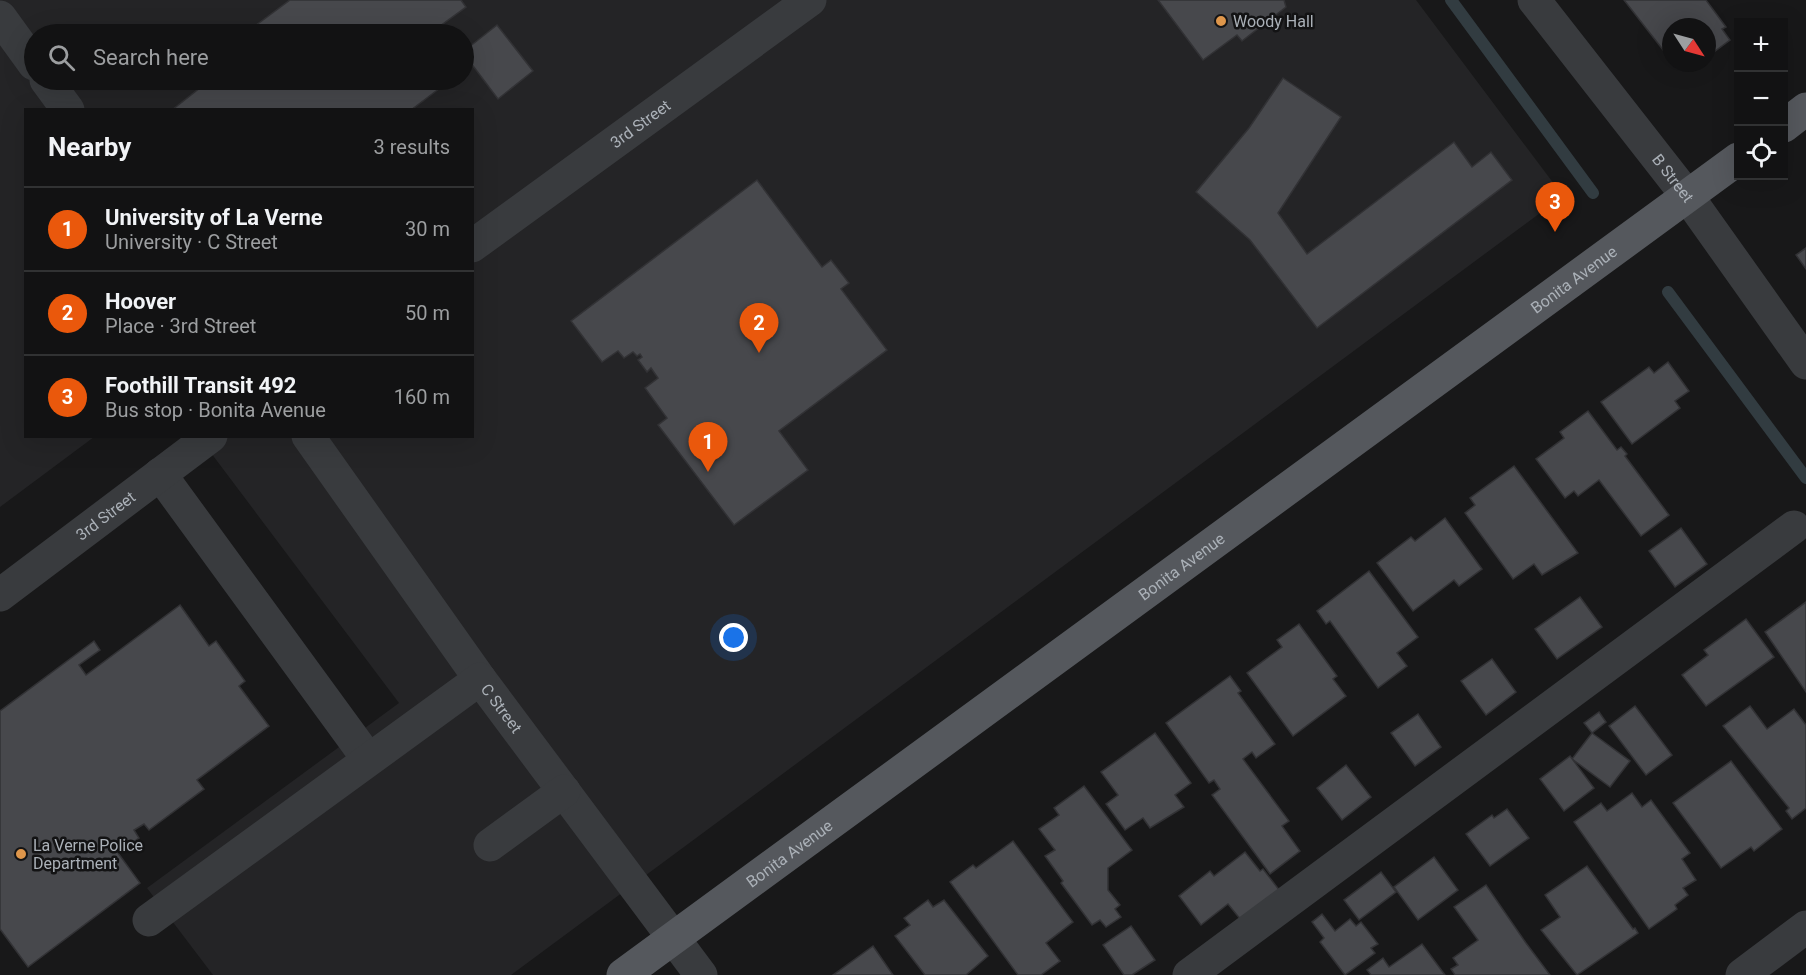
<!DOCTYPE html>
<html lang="en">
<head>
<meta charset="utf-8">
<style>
  :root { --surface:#121213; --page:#1f2021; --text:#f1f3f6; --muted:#9c9ea0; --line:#313233; --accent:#ea580c }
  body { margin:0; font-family:Roboto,sans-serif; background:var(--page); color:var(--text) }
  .controls { position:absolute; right:18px; top:18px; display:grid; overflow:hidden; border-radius:0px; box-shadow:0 6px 24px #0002 }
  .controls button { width:54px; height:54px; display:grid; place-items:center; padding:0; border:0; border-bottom:2px solid var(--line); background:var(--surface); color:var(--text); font:30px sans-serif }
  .compass { position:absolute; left:1662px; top:18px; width:54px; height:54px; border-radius:50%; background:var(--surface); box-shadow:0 6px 24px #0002; rotate:126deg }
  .you { position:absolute; left:734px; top:638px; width:21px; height:21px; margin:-15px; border:4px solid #fff; border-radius:50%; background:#1a73e8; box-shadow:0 0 0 9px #1a73e833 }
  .badge { display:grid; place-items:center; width:39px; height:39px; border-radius:50%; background:var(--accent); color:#fff; font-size:20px; font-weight:700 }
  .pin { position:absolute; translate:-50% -50px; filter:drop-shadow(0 2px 3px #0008) }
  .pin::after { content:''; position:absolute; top:32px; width:21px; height:18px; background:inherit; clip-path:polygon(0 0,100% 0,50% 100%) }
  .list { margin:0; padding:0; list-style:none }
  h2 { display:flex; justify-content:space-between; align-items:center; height:78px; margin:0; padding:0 24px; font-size:26px }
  h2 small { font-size:20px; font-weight:400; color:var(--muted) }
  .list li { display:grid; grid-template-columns:39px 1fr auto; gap:18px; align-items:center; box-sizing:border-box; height:84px; padding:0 24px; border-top:2px solid var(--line) }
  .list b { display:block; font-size:22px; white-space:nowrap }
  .list p { margin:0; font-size:20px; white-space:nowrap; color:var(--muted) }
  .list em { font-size:20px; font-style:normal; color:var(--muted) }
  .icon { flex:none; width:33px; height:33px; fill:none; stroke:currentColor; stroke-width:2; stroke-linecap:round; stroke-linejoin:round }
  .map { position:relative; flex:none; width:1806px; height:975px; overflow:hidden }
  .search { position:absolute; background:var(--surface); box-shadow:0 6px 24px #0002; left:24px; top:24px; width:450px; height:66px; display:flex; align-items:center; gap:15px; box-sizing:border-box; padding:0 21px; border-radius:33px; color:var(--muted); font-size:22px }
  .panel { position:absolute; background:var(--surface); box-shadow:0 6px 24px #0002; left:24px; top:108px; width:450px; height:330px; border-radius:0px }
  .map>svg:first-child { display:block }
  .built { fill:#242426; fill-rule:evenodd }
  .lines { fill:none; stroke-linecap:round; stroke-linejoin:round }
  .stream { stroke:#323c41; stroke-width:12 }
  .building { fill:#47484c; stroke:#323235; stroke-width:1.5 }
  .minor { stroke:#393b3e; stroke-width:33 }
  .major { stroke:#55585d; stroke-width:33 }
  .poi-dot { fill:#de964b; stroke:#131314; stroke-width:2 }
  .labels { text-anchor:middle; stroke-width:5; stroke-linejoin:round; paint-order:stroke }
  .poi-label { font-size:16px; fill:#abb1b8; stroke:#131314; text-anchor:start }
  .street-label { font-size:16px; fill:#abb1b8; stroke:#131314 }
</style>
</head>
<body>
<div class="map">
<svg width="1806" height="975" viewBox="0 0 1806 975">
  <rect width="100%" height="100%" fill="#181819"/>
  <path class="built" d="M0 0H1416L1563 196 511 975H213L147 888 399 703 199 437 472 436V110H26V436L94 437 0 507ZM34 34H464V80H34Z"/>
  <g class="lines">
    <g class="stream">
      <path d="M1451 0 1593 193"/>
      <path d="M1668 292 1806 478"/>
    </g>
  </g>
  <g class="building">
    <path d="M290 0H461L466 7 429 34H244Z"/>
    <path d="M1158 0H1284L1286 7 1242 41 1237 35 1203 60Z"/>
    <path d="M1624 0H1706L1726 27 1722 29 1730 40 1707 57V27H1671V60Z"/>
    <path d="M497 25 533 71 498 99 464 54V51Z"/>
    <path d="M1283 78 1341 117 1278 213 1307 254 1454 142 1472 167 1491 152 1512 180 1317 328 1250 240 1196 192 1249 128Z"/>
    <path d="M210 80H446L442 83 444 85 411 110H172Z"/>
    <path d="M757 180 822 267 831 260 849 283 841 289 887 350 779 431 808 470 734 525 658 425 667 418 645 388 658 378 651 368 647 372 638 360 642 357 640 354 637 356 633 352 624 358 618 351 602 362 571 321Z"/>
    <path d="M1806 248V269L1796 255Z"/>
    <path d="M1668 362 1689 391 1675 401 1680 408 1632 444 1601 402 1649 367 1654 373Z"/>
    <path d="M1588 411 1617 450 1621 447 1627 454 1625 456 1669 515 1641 536 1599 480 1578 496 1574 491 1565 498 1536 459 1564 438 1560 432Z"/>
    <path d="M1514 466 1578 553 1542 575 1534 564 1513 579 1465 513 1475 505 1470 498Z"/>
    <path d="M1445 518 1482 569 1459 586 1454 580 1413 611 1377 563 1411 537 1415 541Z"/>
    <path d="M1681 528 1707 564 1675 587 1649 551Z"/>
    <path d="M1369 571 1418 637 1397 653 1407 666 1378 688 1330 621 1326 624 1317 611Z"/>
    <path d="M1580 597 1602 627 1557 659 1535 629Z"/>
    <path d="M1806 602V692L1765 632Z"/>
    <path d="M180 605 209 646 216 641 245 681 239 686 269 726 197 780 204 789 149 830 144 824 134 830 139 838 118 853 140 883 28 967 0 929V711L94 641 100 650 79 665 86 675Z"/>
    <path d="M1746 619 1774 657 1706 706 1682 675 1708 655 1704 650Z"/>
    <path d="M1299 624 1337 676 1333 679 1346 696 1293 736 1247 673 1282 647 1277 640Z"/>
    <path d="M1492 659 1516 692 1486 715 1461 681Z"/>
    <path d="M1230 676 1241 691 1238 693 1275 744 1256 758 1252 752 1243 759 1289 821 1282 826 1300 851 1270 874 1212 795 1220 789 1214 780 1209 783 1166 723Z"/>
    <path d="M1635 706 1672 755 1646 775 1609 726Z"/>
    <path d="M1750 706 1767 729 1794 709 1806 725V808L1792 819 1786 811 1789 808 1723 726Z"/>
    <path d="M1599 712 1606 722 1592 733 1584 723Z"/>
    <path d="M1418 714 1441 747 1415 766 1391 733Z"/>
    <path d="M1155 733 1191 783 1175 795 1184 807 1150 828 1143 818 1125 830 1106 804 1118 795 1101 772Z"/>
    <path d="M1592 733 1630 761 1610 787 1572 759Z"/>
    <path d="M1570 756 1594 788 1564 811 1540 779Z"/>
    <path d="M1731 761 1782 829 1754 851 1751 847 1721 868 1673 803Z"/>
    <path d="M1346 765 1371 797 1342 820 1317 788Z"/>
    <path d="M1084 786 1132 850 1108 868V890L1120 905 1115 909 1121 917 1106 927 1100 920 1092 925 1061 883 1063 881 1045 856 1055 850 1039 829 1059 815 1054 808Z"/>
    <path d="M1632 793 1642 807 1651 800 1690 853 1682 859 1696 880 1683 888 1688 895 1675 905 1677 909 1649 929 1574 822 1601 803 1607 811Z"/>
    <path d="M1507 809 1529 838 1490 866 1466 834 1492 815 1494 818Z"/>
    <path d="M1013 841 1073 922 1046 943 1060 961 1041 975H1018L950 882 973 865 976 868Z"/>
    <path d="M1245 852 1260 871 1263 869 1280 891 1241 920 1228 904 1201 925 1179 896 1210 871 1214 876Z"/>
    <path d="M1434 857 1458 890 1418 920 1394 887Z"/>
    <path d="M1587 866 1633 929 1635 928 1638 933 1577 975 1541 930 1560 917 1545 895Z"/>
    <path d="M1381 872 1396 892 1359 920 1344 900Z"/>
    <path d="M1486 885 1526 943 1550 975H1455L1451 969 1458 965 1453 958 1478 940 1454 907Z"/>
    <path d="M928 900 933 907 944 900 988 956 966 975H925L895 936 910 925 904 918Z"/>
    <path d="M1322 914 1335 931 1350 919 1356 926 1361 922 1378 944 1371 948 1375 953 1345 975 1320 942 1324 938 1312 922Z"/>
    <path d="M1131 926 1155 960 1132 975H1124L1103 945Z"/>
    <path d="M1422 944 1445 975H1371L1367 970 1383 958 1389 967Z"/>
    <path d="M873 946 893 975H833Z"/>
  </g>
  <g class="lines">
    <g class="minor">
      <path id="s1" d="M1534 0 1688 197 1806 363"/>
      <path d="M0 17 34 64"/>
      <path d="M46 80 68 110"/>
      <path id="s2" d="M472 246 810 0"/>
      <path id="s3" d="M308 436 480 679 701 975"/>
      <path d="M160 474 368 759"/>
      <path id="s4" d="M0 595 211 436"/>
      <path d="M490 845 564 791"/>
      <path d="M149 920 480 679"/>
      <path d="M1189 975 1794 527"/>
      <path d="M1742 975 1806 927"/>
    </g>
    <g class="major">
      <path d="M1784 126 1806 109"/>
      <path id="s5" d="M623 975 1738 159"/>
    </g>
  </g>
  <g class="poi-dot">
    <circle cx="1221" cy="21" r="6"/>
    <circle cx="21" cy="854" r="6"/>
  </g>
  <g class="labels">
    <g class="poi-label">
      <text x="1233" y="27">Woody Hall</text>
      <text x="33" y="851">La Verne Police<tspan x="33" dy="18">Department</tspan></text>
    </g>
    <g class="street-label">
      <text dy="6" stroke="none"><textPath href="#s2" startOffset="208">3rd Street</textPath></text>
      <text dy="6" stroke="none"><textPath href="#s1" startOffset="226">B Street</textPath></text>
      <text dy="6" stroke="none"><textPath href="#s5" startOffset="1178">Bonita Avenue</textPath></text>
      <text dy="6" stroke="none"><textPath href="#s4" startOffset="132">3rd Street</textPath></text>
      <text dy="6" stroke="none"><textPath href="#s5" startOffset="692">Bonita Avenue</textPath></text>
      <text dy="6" stroke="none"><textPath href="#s3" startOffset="334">C Street</textPath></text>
      <text dy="6" stroke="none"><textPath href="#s5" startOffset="206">Bonita Avenue</textPath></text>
    </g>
  </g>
</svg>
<div class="controls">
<button>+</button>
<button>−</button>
<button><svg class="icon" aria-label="locate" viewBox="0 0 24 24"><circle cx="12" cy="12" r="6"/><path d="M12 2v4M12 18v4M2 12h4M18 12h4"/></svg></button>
</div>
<svg class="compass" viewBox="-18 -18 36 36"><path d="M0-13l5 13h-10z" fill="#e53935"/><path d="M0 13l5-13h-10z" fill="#9c9ea0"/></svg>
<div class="you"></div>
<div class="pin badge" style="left:708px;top:472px">1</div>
<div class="pin badge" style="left:759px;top:353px">2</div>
<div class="pin badge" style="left:1555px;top:232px">3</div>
<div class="search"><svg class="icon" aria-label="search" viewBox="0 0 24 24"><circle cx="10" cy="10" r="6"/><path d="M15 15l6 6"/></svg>Search here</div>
<section class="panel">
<h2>Nearby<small>3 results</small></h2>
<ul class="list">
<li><span class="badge">1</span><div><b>University of La Verne</b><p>University · C Street</p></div><em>30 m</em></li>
<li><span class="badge">2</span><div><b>Hoover</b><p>Place · 3rd Street</p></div><em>50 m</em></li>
<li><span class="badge">3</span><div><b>Foothill Transit 492</b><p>Bus stop · Bonita Avenue</p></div><em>160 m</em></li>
</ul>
</section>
</div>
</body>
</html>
